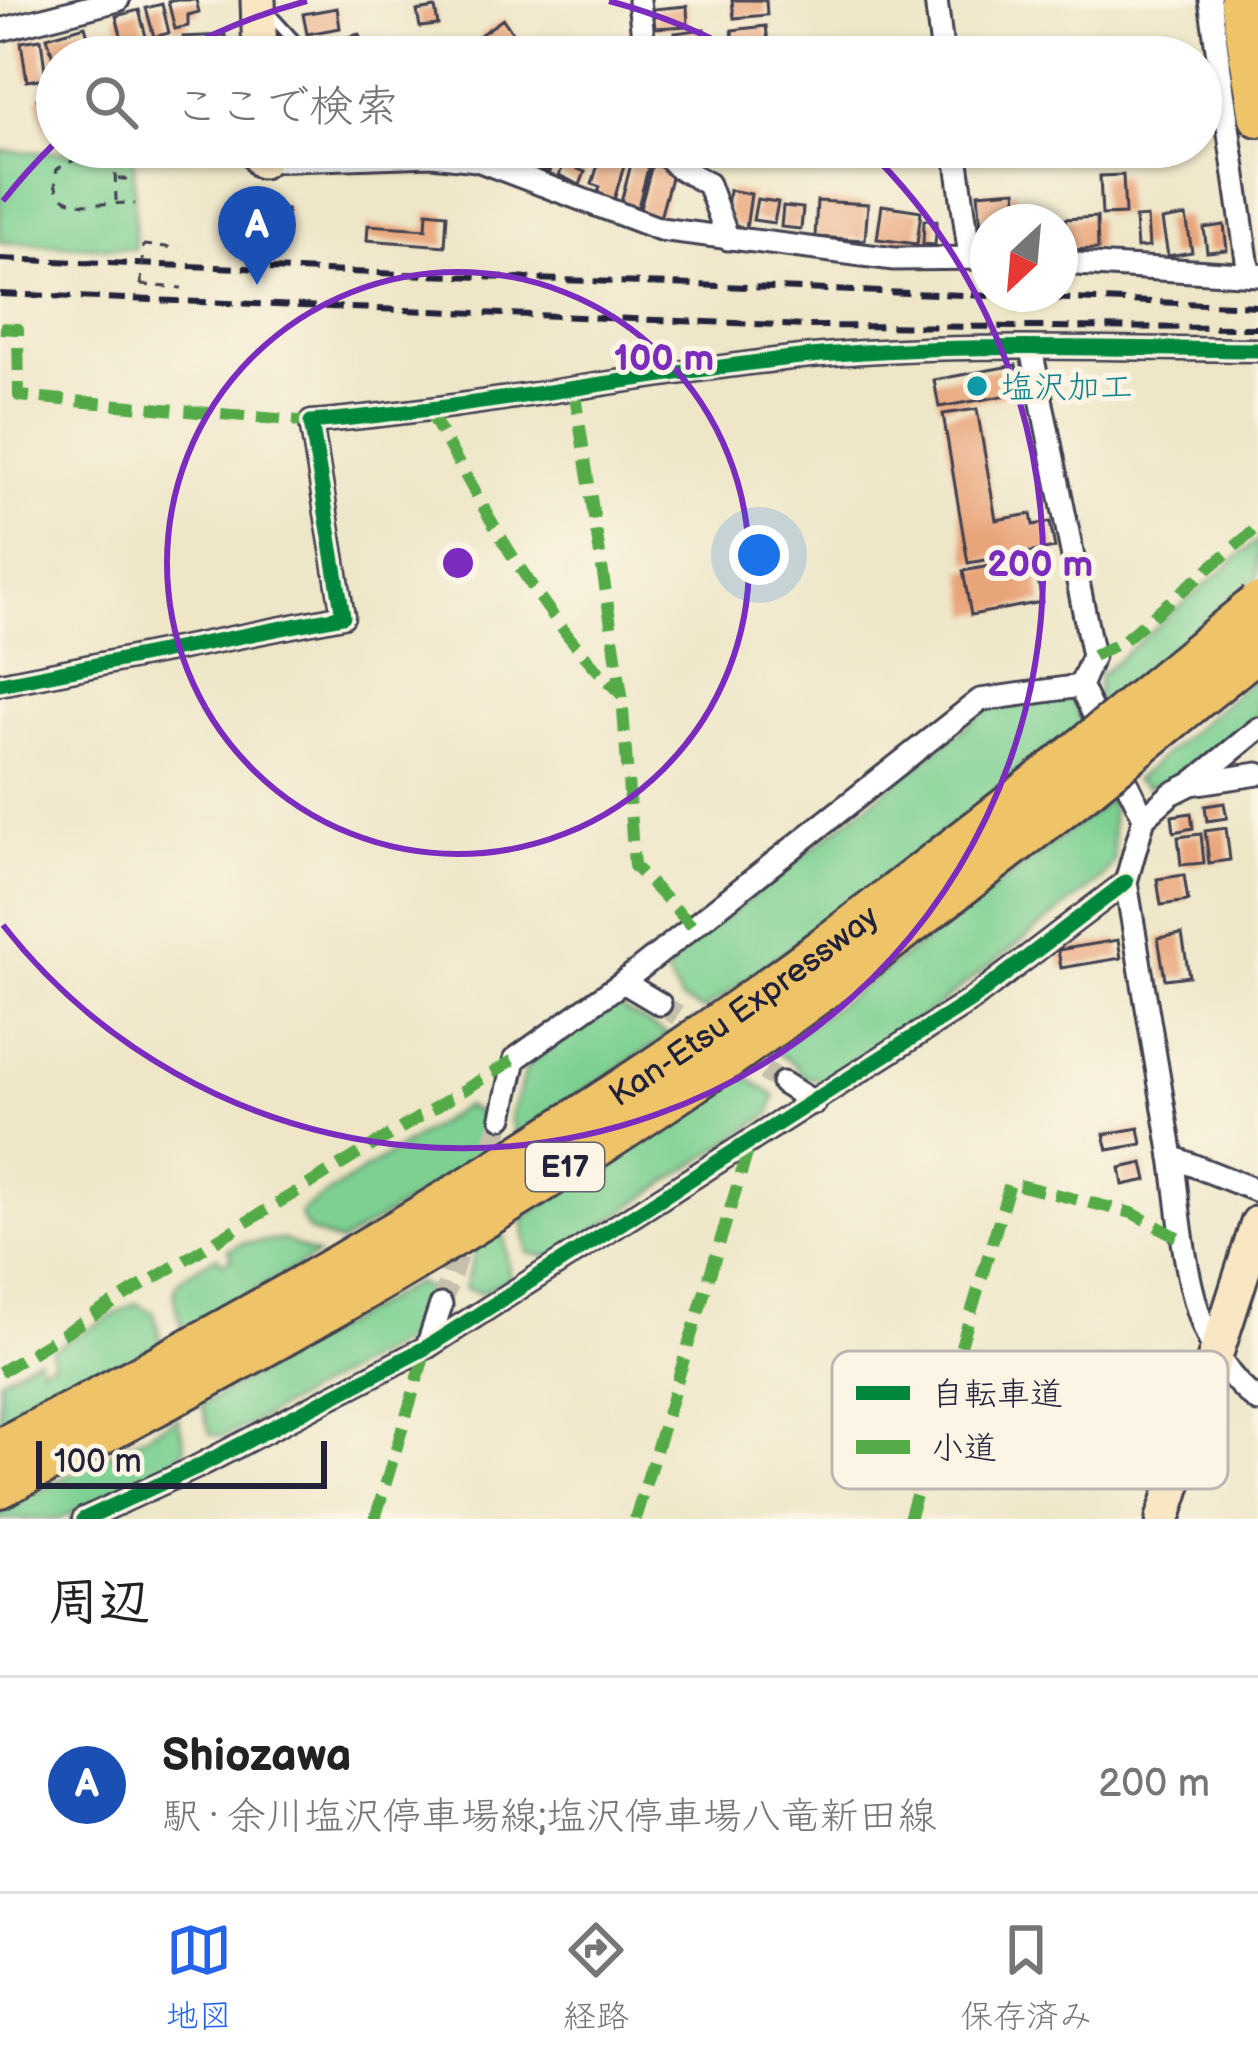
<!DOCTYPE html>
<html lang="ja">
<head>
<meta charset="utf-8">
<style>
  :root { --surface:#fff; --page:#f2f2f2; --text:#222; --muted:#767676; --line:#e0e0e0; --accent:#2563eb }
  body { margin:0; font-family:"Balsamiq Sans","Klee One",sans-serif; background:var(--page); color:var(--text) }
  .compass { position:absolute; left:970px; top:204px; width:108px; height:108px; border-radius:50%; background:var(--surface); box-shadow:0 3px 9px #0004; rotate:206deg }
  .scale { position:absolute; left:36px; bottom:30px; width:291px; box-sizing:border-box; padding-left:12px; border:6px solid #22223b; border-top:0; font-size:33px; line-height:42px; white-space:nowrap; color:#22223b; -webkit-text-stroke:9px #fcf5e5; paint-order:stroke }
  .you { position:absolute; left:759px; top:555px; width:42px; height:42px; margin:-30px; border:9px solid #fff; border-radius:50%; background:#1a73e8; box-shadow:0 0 0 18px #1a73e833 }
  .badge { display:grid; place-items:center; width:78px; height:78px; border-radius:50%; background:var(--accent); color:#fff; font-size:39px; font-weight:700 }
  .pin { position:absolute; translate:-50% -99px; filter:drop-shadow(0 3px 6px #0008) }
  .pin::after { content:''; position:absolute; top:63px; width:42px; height:36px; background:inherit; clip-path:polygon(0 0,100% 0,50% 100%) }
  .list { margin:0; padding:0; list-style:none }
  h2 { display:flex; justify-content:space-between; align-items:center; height:156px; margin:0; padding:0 48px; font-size:51px }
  h2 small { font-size:39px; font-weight:400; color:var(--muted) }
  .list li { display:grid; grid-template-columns:78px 1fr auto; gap:36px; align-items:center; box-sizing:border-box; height:216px; padding:0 48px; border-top:3px solid var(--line) }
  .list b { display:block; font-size:45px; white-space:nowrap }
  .list p { margin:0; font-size:39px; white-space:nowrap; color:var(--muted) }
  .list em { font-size:39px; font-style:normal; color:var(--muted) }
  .icon { flex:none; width:66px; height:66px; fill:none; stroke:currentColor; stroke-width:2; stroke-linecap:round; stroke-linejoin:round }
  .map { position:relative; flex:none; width:1258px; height:1519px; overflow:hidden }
  .search { position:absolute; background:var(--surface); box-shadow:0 3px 9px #0004; left:36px; right:36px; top:36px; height:132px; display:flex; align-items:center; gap:30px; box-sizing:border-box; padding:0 42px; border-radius:66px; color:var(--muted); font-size:45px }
  .sheet { height:372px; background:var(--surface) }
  nav { display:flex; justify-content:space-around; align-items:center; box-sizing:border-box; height:168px; border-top:3px solid var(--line); background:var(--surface); font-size:33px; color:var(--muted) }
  nav a { display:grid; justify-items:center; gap:6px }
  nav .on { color:var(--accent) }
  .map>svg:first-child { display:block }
  .green { fill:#7dd092; stroke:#507966; stroke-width:3 }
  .building { fill:#e9a57a }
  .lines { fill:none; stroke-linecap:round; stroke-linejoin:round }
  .street-tunnel { stroke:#c5bfab; stroke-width:21; stroke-dasharray:21 10; stroke-linecap:butt }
  .lane-casing { stroke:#413f50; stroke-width:16 }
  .street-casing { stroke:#413f50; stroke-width:27 }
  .secondary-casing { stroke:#413f50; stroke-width:39 }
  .primary-casing { stroke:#413f50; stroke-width:42 }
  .highway-casing { stroke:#413f50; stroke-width:48 }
  .path { stroke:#413f50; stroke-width:3; stroke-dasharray:9 9; stroke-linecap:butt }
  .lane { stroke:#fff; stroke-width:10 }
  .street { stroke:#fff; stroke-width:21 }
  .secondary { stroke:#f9e7c3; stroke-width:33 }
  .primary { stroke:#efc469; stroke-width:36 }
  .highway { stroke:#efc469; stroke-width:42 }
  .rail { stroke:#22223b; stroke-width:6; stroke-dasharray:18 9; stroke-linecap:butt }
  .highway-bridge-casing { stroke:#413f50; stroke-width:48; stroke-linecap:butt }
  .path-bridge { stroke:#413f50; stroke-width:3; stroke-dasharray:9 9; stroke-linecap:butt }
  .highway-bridge { stroke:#efc469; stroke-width:42 }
  .quiet { stroke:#53aa46; stroke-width:12; stroke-dasharray:24 12; stroke-linecap:butt }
  .cycleway-casing { stroke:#fcf5e5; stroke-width:22 }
  .cycleway { stroke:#00873e; stroke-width:15 }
  .ring { fill:none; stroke:#7b2cbf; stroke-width:6 }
  .culture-dot { fill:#0f9aa8; stroke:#fcf5e5; stroke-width:4.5 }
  .labels { text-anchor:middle; stroke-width:10; stroke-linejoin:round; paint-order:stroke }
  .shield { fill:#fcf5e5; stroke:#63616e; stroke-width:3 }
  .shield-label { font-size:30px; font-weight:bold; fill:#22223b }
  .culture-label { font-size:33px; fill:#0d838f; stroke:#fcf5e5; text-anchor:start }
  .street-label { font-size:33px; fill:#22223b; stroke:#fcf5e5 }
  .key { fill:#fcf5e5; stroke:#bbb6b2; stroke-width:3 }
  .key-label { font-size:33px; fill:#22223b }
  .centre { fill:#7b2cbf; stroke:#fcf5e5; stroke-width:6 }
  .ring-label { font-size:36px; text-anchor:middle; font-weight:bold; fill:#7b2cbf; stroke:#fcf5e5; stroke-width:10; stroke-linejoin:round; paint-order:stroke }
</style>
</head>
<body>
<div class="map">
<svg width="1258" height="1519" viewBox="0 0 1258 1519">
  <rect width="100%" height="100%" fill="#fcf5e5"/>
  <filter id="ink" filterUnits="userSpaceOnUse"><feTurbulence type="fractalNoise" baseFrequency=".00833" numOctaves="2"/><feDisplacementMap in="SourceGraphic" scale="24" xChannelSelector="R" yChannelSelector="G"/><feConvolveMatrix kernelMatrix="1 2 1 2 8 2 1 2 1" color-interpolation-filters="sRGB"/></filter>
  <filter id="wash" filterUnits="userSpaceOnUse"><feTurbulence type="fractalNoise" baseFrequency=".004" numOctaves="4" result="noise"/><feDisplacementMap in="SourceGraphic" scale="48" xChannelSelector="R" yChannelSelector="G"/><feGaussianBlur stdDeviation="2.7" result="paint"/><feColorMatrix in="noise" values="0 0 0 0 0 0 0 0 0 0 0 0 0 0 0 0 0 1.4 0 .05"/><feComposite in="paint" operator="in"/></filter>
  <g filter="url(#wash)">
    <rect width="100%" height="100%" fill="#eee6c7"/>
    <g class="green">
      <path d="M0 151 134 154 135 249 0 242Z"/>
      <path d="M1258 540V577L1099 712 1096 699 1100 675Z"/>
      <path d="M1258 675V716L1250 723 1186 776 1148 787 1135 780Z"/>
      <path d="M1069 697 1084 725 811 934 703 1010 681 1000 667 975 674 958 987 710C1018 697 1048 709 1069 697Z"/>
      <path d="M1111 799 1114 861 1102 879 908 1028 825 1081 805 1077 792 1062 774 1051 948 924Z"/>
      <path d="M616 1006 669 1035 515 1136 510 1116 528 1064Z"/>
      <path d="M741 1074 775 1096 770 1114 553 1258 528 1253 523 1218Z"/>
      <path d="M465 1106 480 1114 488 1153 340 1243 309 1231 300 1215 305 1208Z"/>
      <path d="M503 1230 510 1278 481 1293 464 1288 476 1247Z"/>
      <path d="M284 1240 317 1255 184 1331C166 1279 172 1284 217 1256L222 1264 232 1258 228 1250 243 1243Z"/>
      <path d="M415 1283 436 1291 419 1333 248 1425 222 1437 210 1434 202 1405Z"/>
      <path d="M136 1303 154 1313 161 1343 0 1428V1379L38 1357 41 1367 53 1362 51 1350Z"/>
      <path d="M178 1418 185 1448 173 1465 60 1519H0V1511Z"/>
    </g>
    <g id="blocks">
      <g class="building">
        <path d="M171 0H196L199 12 188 15V26L175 29 168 1Z"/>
        <path d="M732 0H766L767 15 734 18Z"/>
        <path d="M162 4 169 33 154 37 146 8Z"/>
        <path d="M687 6 688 26 655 28 653 9Z"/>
        <path d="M337 8 340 28 307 34 303 14Z"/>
        <path d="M435 8 438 25 420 27 417 11Z"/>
        <path d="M139 10 149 48 126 54 116 16Z"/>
        <path d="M503 19 521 45 503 57H495L480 35Z"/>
        <path d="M85 26 94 57H57L56 67 47 37Z"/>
        <path d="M766 26 770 57H736L732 30Z"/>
        <path d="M704 29 707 57H660L658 47 677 45 675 33Z"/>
        <path d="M359 34 365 57H332L328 42Z"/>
        <path d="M225 35 226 52 184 54 183 37Z"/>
        <path d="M41 39 46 78 27 81 21 42Z"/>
        <path d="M57 93V123L45 126 37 99Z"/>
        <path d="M521 147H560L549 172 516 158Z"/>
        <path d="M572 147 588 148 578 169 585 172 580 185 559 175Z"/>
        <path d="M634 153 651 157 638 207 621 202Z"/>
        <path d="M601 155 625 162 614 200 597 195 600 187 592 184Z"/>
        <path d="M652 165 673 170 660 218 639 212Z"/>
        <path d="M1123 175 1125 214 1102 215 1100 176Z"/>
        <path d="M729 190 751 194 746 229 732 224 727 210Z"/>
        <path d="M1016 190 1019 222H988V239H982L978 193Z"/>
        <path d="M757 199 778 202 774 223 753 220Z"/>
        <path d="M817 201 868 204 865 240 815 237Z"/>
        <path d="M882 205 921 211 917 244 877 239Z"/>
        <path d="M230 206 287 210 284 244 228 240Z"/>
        <path d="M783 206 803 208 801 229 781 227Z"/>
        <path d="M427 212 447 214 445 246 367 240 368 225 426 229Z"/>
        <path d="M1186 216 1192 252 1168 256 1162 220Z"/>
        <path d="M1097 217 1098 249 1066 250 1065 219Z"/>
        <path d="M1147 217 1149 247 1137 248 1135 218Z"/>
        <path d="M924 220 937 221 935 245 923 244Z"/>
        <path d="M1224 225 1227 250 1207 252 1204 228Z"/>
        <path d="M1016 365 1021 393 939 407 934 380Z"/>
        <path d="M977 409 996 520 1031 514 1033 525 1050 522 1055 548 968 563 943 414Z"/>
        <path d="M1034 558 1042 602 971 615 963 571Z"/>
        <path d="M1224 803 1227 818 1207 821 1205 806Z"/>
        <path d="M1191 813 1193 828 1174 832 1172 816Z"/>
        <path d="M1226 828 1230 860 1209 863 1205 831Z"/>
        <path d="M1201 834 1204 863 1181 865 1178 837Z"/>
        <path d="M1184 875 1188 901 1161 905 1157 879Z"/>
        <path d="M1182 934 1189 976 1165 979 1158 938Z"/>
        <path d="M1118 940 1121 958 1061 968 1058 950Z"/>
        <path d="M1139 1128 1142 1144 1108 1150 1104 1134Z"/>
        <path d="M1143 1163 1147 1180 1123 1185 1120 1168Z"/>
      </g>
    </g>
  </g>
  <g filter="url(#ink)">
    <use href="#blocks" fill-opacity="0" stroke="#413f50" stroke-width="3"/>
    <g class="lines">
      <g class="street-tunnel">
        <path d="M660 1004 783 1083"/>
        <path d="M484 1173 502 1117"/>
        <path d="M441 1305 465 1232"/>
      </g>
      <g class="lane-casing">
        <path id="lane" d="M267 11 309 57"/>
      </g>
      <g class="street-casing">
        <g id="street">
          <path d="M639 0 645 57"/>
          <path d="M936 0 943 57"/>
          <path d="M1210 0 1249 274"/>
          <path d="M0 30 118 0"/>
          <path d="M659 147 676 166 708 184 728 239"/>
          <path d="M955 147 970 257"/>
          <path d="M262 161 432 155 477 160 660 229 894 259 988 258"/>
          <path d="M1060 263 1258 275"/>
          <path d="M1031 349 1093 656 1080 686 1144 818"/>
          <path d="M0 684 343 616 311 422C475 408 637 375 801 357 952 342 1107 349 1258 350"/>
          <path d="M1258 774 1191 784 1171 794 1144 818 1126 882 1172 1157 1258 1191"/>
          <path d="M1191 784 1258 729"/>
          <path d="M623 982 660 1004"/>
          <path d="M783 1083 815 1103"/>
          <path d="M502 1117 515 1059 623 982 980 700 1080 686"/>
          <path d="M1172 1157C1184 1238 1185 1348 1258 1401"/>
          <path d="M427 1347 441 1305"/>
          <path d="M84 1519 197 1467 427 1347 970 1001 1126 882"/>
        </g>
      </g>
      <g class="secondary-casing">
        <g id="secondary">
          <path d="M258 0 260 57"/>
          <path d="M261 147 262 161"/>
          <path d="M1163 1519 1258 1223"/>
        </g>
      </g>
      <g class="primary-casing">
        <path id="primary" d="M1239 0 1258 118"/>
      </g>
      <g class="highway-casing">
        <g id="highway">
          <path id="s1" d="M0 1450C225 1336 443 1211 653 1070 796 974 932 867 1068 761"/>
          <path d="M0 1486C229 1368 453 1244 667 1099 812 1001 951 893 1089 785"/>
        </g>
      </g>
      <g class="path">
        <path d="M118 179H134"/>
        <path d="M116 201 115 169 105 163 80 157 57 169C44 218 108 200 135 204"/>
        <path d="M143 245 179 248"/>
        <path d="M141 285 182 288"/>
      </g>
      <use href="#lane" class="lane"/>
      <use href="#street" class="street"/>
      <use href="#secondary" class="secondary"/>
      <use href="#primary" class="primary"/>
      <use href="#highway" class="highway"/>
      <g class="rail">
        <path d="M0 259 1258 306"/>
        <path d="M0 294 808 326 1258 328"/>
      </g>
      <g class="highway-bridge-casing">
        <g id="highway-bridge">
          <path d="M1068 761 1258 605"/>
          <path d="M1089 785 1258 648"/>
        </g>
      </g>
      <path class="path-bridge" d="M141 285 143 245"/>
      <use href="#highway-bridge" class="highway-bridge"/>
      <g class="quiet">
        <path d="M0 328 18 329 19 396 311 422"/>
        <path d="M574 389 622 695 634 866 693 927"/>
        <path d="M430 412C486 512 539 616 622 695"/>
        <path d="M1093 656 1123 641 1258 527"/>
        <path d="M0 1372 515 1059"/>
        <path d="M375 1519 427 1347"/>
        <path d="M635 1519 750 1144"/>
        <path d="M909 1519 1010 1183 1132 1213 1185 1241"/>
      </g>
      <g class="cycleway-casing">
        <g id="cycleway">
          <path d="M0 684 343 616 311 422C475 408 637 375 801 357 952 342 1107 349 1258 350"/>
          <path d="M84 1519 197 1467 427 1347 970 1001 1126 882"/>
        </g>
      </g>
      <use href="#cycleway" class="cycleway"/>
    </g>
  </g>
  <g class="ring">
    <circle cx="458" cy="563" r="291"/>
    <path d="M3 201A582 582 0 0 1 54 144M171 56A582 582 0 0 1 307 1M609 1A582 582 0 0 1 745 56M866 148A582 582 0 1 1 3 925"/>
  </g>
  <circle class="culture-dot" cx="977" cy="386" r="12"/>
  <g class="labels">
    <rect class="shield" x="526" y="1143" width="78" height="48" rx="9"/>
    <g class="shield-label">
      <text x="565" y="1177">E17</text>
    </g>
    <g class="culture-label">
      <text x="1001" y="398">塩沢加工</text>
    </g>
    <g class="street-label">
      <text dy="12" stroke="none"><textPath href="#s1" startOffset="867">Kan-Etsu Expressway</textPath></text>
    </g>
  </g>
  <rect x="832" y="1351" width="396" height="138" rx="18" class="key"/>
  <rect x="856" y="1386" width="54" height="14" fill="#00873e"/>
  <rect x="856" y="1440" width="54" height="14" fill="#53aa46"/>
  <g class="key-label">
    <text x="931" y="1405">自転車道</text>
    <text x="931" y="1459">小道</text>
  </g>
  <circle cx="458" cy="563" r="18" class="centre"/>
  <g class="ring-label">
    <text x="664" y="370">100 m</text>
    <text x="1040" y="576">200 m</text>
  </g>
</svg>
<svg class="compass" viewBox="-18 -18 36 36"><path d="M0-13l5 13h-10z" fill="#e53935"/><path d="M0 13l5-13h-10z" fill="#767676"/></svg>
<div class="scale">100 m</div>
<div class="you"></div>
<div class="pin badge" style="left:257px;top:285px;background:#1a4fb4">A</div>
<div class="search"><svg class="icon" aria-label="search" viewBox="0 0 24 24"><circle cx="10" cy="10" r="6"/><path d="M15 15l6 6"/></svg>ここで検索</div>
</div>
<section class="sheet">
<h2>周辺<small></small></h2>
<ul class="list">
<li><span class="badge" style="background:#1a4fb4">A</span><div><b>Shiozawa</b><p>駅 · 余川塩沢停車場線;塩沢停車場八竜新田線</p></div><em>200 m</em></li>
</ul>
</section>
<nav>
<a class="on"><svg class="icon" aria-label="map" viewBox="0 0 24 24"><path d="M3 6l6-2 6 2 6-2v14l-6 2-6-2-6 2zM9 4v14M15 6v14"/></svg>地図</a>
<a><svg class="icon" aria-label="directions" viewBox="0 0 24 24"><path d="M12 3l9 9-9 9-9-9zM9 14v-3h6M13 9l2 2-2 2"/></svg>経路</a>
<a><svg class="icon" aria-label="saved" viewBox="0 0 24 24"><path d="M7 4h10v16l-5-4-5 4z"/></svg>保存済み</a>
</nav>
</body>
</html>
